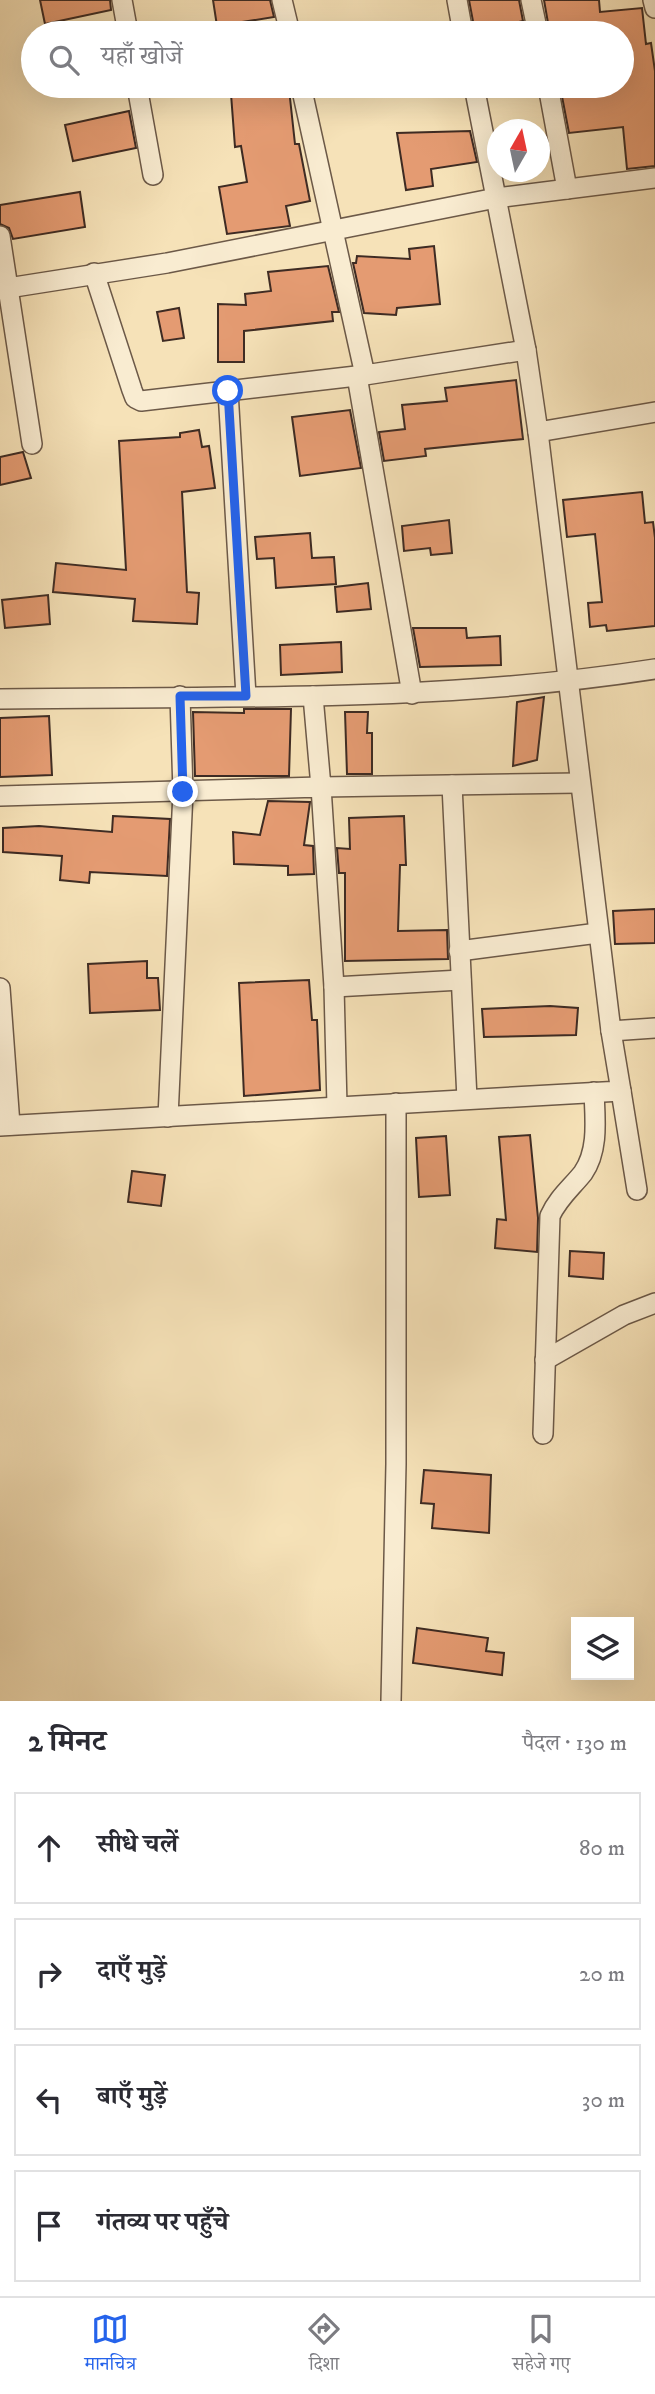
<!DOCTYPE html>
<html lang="hi">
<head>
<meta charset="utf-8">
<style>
  :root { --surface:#fff; --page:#f7f7f7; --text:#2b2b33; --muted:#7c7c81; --line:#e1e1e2; --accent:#2563eb }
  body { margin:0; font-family:"IM FELL DW Pica","Noto Serif Devanagari",serif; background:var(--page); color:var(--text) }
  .controls { position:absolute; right:21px; bottom:21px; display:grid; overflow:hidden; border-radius:0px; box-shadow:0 7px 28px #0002 }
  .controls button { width:63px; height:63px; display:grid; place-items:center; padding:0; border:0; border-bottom:2px solid var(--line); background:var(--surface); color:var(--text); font:35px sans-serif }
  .compass { position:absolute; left:487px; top:119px; width:63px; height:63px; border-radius:50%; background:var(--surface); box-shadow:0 7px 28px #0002; rotate:9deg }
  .stop { position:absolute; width:21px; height:21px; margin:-16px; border:5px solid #2563eb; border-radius:50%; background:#fff }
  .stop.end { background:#2563eb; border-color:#fff; box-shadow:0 2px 7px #0008 }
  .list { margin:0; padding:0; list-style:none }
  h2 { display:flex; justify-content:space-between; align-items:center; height:91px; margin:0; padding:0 28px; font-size:30px }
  h2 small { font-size:23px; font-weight:400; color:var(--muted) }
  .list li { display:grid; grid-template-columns:46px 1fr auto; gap:21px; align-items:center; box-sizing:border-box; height:112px; margin:0 14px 14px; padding:0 14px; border:2px solid var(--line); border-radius:0px }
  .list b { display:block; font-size:26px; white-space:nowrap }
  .list em { font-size:23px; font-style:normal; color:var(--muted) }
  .icon { flex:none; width:38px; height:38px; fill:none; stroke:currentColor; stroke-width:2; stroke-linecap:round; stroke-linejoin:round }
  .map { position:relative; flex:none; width:655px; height:1701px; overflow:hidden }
  .search { position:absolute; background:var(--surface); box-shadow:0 7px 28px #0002; left:21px; right:21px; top:21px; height:77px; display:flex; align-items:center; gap:18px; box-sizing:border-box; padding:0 24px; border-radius:38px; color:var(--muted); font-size:26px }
  .sheet { height:595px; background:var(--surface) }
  nav { display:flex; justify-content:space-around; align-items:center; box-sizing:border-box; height:98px; border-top:2px solid var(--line); background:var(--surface); font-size:19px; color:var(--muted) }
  nav a { display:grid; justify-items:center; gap:4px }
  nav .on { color:var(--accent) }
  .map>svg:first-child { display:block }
  .building { fill:#e49b72; stroke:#3e2b23; stroke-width:2 }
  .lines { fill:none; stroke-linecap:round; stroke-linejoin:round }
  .minor-casing { stroke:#6c5948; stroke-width:22 }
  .minor { stroke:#f9ecd1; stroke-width:19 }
  .route { stroke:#2563eb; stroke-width:9 }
</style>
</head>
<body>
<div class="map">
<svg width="655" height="1701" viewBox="0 0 655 1701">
  <rect width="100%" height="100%" fill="#f6e2b8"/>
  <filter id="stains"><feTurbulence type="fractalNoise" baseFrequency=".00286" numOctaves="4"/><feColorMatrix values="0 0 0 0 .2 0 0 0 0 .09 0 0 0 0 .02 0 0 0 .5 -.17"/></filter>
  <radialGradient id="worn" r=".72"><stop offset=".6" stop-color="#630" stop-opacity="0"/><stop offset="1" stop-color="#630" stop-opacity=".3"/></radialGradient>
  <g class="building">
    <path d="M40 0H110L111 10 45 24Z"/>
    <path d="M213 0H270L274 17 217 26Z"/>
    <path d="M469 0H519L523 21 475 32Z"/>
    <path d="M544 0H599L600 12 642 8 646 44 651 43 655 71V166L627 169 623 127 569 133 560 86H622V33H566L565 22 548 23Z"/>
    <path d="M289 89 295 144H299L310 201 286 206 290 226 227 234 219 187 247 182 241 146 235 147 231 94Z"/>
    <path d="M129 111 136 148 73 161 65 125Z"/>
    <path d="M470 131 477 162 431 169 433 186 406 190 397 133Z"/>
    <path d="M80 192 85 227 13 239 9 228 0 224V205Z"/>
    <path d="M434 246 440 304 397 308 396 315 364 313 353 263H356L357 256 410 259 409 249Z"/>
    <path d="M328 266 339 312H332L333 321 244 331V362H218V304L246 305 245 294 271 291 268 272Z"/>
    <path d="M179 308 184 338 163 341 157 312Z"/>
    <path d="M516 380 523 439 425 449 426 456 384 461 379 432 405 429 402 405 447 401 445 388Z"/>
    <path d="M350 410 361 468 300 476 292 417Z"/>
    <path d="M199 430 202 447 209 446 215 488 182 492 187 592 199 593 197 624 133 621 135 599 53 592 56 563 126 570 119 441 180 437V433Z"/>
    <path d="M23 452 31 478 0 485V457Z"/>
    <path d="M642 492 645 523 653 522 655 538V626L607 631 606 625 590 627 588 603 602 602 595 534 567 537 563 500Z"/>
    <path d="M449 520 452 553 431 555 430 548 404 551 402 526Z"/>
    <path d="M310 533 312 558 334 557 336 584 276 588 274 558 257 559 255 537Z"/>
    <path d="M368 583 371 609 337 612 335 587Z"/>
    <path d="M48 595 50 624 5 628 2 600Z"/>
    <path d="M413 628H466L467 638 500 636 501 665 420 667Z"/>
    <path d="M341 642 342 672 281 675 280 645Z"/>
    <path d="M544 697 537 760 513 766 517 702Z"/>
    <path d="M244 709H291L289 776H195L193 712 244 713Z"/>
    <path d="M345 712H368L367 733H372V774H347Z"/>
    <path d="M49 716 52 775 0 777V718Z"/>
    <path d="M268 801 310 802 304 845 313 846 314 874 288 875V866L234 864 233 832 260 835Z"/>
    <path d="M113 816 170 819 167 876 90 872 89 883 60 880 62 856 3 852V828L39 826 112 832Z"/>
    <path d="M404 816 406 865H400L398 931 447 930 448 959 345 961V873H339L337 848 350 849 349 818Z"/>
    <path d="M655 909V943L615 944 613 911Z"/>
    <path d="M147 961V978H158L160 1010 90 1013 88 964Z"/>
    <path d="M309 980 312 1020H317L320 1090 244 1096 239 983Z"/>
    <path d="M550 1006 578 1008 576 1035 484 1037 482 1009Z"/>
    <path d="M530 1135 538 1218 537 1252 495 1248 497 1219 506 1220 499 1137Z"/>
    <path d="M446 1136 450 1195 419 1197 416 1138Z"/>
    <path d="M132 1171 165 1175 161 1206 128 1202Z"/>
    <path d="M570 1251 604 1253 603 1279 569 1276Z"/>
    <path d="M424 1470 491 1475 489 1533 432 1528 434 1504 421 1503Z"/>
    <path d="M417 1628 488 1638 486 1651 504 1653 502 1675 413 1663Z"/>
  </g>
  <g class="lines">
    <g class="minor-casing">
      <g id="minor">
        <path d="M122 0 128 33"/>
        <path d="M282 0 290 33"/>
        <path d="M457 0 463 33"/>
        <path d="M531 0 538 33"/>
        <path d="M653 0 655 8"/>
        <path d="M137 86 153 175"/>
        <path d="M301 86 365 375 526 350"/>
        <path d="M474 86 526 350 538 432 655 412"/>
        <path d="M548 86 567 189"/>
        <path d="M0 236 32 444"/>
        <path d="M94 273 132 390 135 398 141 401 365 375"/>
        <path d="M8 288 167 263 496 198 655 178"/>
        <path d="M357 376 412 694"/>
        <path d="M228 391 246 696"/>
        <path d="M538 432 611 1031 655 1028"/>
        <path d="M313 696 321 787 579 783"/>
        <path d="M0 699C219 696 438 703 655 669"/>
        <path d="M452 785 467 1099"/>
        <path d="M0 796 321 787 334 987 337 1106"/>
        <path d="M459 951 598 933"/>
        <path d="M334 987 461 980"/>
        <path d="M0 988 10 1125"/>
        <path d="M621 1091 637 1190"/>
        <path d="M168 1117 183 792 180 696"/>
        <path d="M0 1126 621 1091 611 1031"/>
        <path d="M545 1360 624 1315 655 1303"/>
        <path d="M543 1434 550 1216C558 1198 571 1188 583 1173 599 1150 595 1119 594 1092"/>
        <path d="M391 1701 396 1464V1103"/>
      </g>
    </g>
    <use href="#minor" class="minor"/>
  </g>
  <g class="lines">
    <path class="route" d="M183 792 180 696H246L228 391"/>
  </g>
  <rect width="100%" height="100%" filter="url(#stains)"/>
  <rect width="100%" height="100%" fill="url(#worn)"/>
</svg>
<div class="controls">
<button><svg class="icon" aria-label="layers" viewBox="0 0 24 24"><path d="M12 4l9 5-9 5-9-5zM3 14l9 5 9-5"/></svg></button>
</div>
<svg class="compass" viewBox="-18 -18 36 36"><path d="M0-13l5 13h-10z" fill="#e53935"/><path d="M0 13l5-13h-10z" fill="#7c7c81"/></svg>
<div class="stop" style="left:228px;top:391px"></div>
<div class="stop end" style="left:183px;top:792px"></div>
<div class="search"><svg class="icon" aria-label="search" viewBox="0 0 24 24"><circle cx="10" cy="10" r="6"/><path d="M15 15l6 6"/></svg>यहाँ खोजें</div>
</div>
<section class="sheet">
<h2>2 मिनट<small>पैदल · 130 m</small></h2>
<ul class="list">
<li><svg class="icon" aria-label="ahead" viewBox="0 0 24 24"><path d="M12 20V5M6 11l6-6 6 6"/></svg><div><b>सीधे चलें</b></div><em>80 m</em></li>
<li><svg class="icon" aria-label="right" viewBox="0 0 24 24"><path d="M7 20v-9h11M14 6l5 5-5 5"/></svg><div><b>दाएँ मुड़ें</b></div><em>20 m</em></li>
<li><svg class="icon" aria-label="left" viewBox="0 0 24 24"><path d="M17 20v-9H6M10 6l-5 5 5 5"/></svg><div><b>बाएँ मुड़ें</b></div><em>30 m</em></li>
<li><svg class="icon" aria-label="arrive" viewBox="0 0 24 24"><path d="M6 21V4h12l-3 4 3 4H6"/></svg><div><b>गंतव्य पर पहुँचे</b></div></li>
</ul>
</section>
<nav>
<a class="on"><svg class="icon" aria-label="map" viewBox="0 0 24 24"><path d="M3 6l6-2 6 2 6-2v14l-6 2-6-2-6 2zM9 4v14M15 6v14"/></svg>मानचित्र</a>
<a><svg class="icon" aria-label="directions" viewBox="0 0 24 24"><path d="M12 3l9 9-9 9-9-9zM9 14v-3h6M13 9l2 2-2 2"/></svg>दिशा</a>
<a><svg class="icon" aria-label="saved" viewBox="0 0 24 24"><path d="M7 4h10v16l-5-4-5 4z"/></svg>सहेजे गए</a>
</nav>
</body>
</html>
